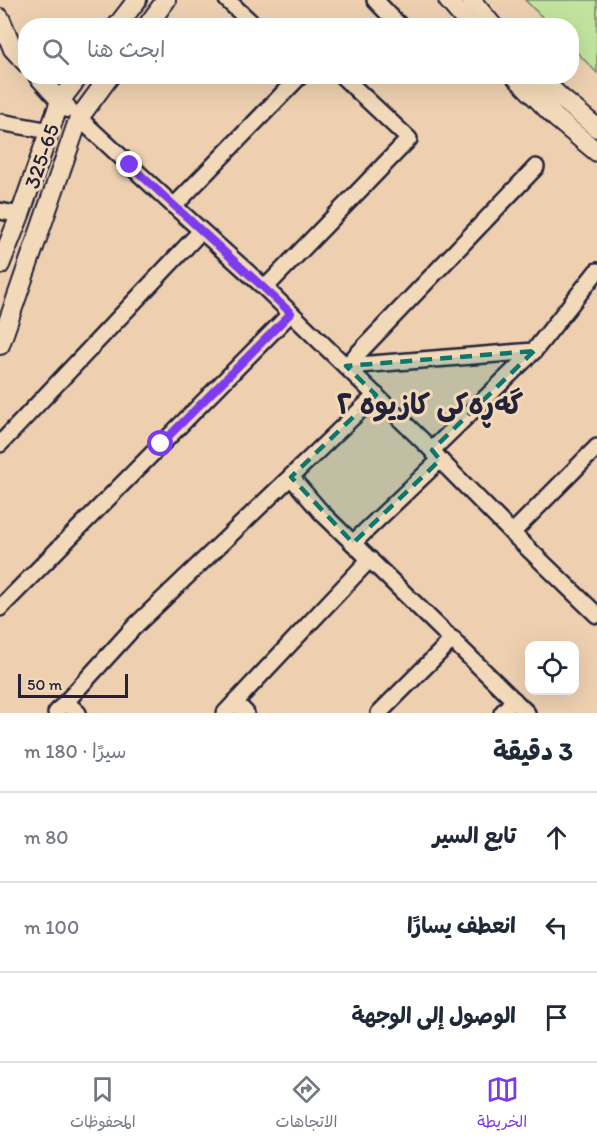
<!DOCTYPE html>
<html lang="ar">
<head>
<meta charset="utf-8">
<style>
  :root { --surface:#fff; --page:#f2f2f3; --text:#1f2937; --muted:#747a83; --line:#e0e1e3; --accent:#7c3aed }
  body { margin:0; font-family:Itim,"Playpen Sans Arabic",sans-serif; background:var(--page); color:var(--text); direction:rtl }
  .controls { position:absolute; right:18px; bottom:18px; display:grid; overflow:hidden; border-radius:12px; box-shadow:0 6px 24px #0002 }
  .controls button { width:54px; height:54px; display:grid; place-items:center; padding:0; border:0; border-bottom:2px solid var(--line); background:var(--surface); color:var(--text); font:30px sans-serif }
  .scale { position:absolute; left:18px; bottom:15px; width:110px; box-sizing:border-box; padding-left:6px; border:3px solid #22223b; border-top:0; font-size:16px; line-height:21px; white-space:nowrap; color:#22223b; -webkit-text-stroke:4px #f2d9b9; paint-order:stroke }
  .stop { position:absolute; width:18px; height:18px; margin:-14px; border:4px solid #7c3aed; border-radius:50%; background:#fff }
  .stop.end { background:#7c3aed; border-color:#fff; box-shadow:0 2px 6px #0008 }
  .list { margin:0; padding:0; list-style:none }
  h2 { display:flex; justify-content:space-between; align-items:center; height:78px; margin:0; padding:0 24px; font-size:26px }
  h2 small { font-size:20px; font-weight:400; color:var(--muted) }
  .list li { display:grid; grid-template-columns:39px 1fr auto; gap:18px; align-items:center; box-sizing:border-box; height:90px; padding:0 24px; border-top:2px solid var(--line) }
  .list b { display:block; font-size:22px; white-space:nowrap }
  .list em { font-size:20px; font-style:normal; color:var(--muted) }
  .icon { flex:none; width:33px; height:33px; fill:none; stroke:currentColor; stroke-width:2; stroke-linecap:round; stroke-linejoin:round }
  .map { position:relative; flex:none; width:597px; height:713px; overflow:hidden; direction:ltr }
  .search { position:absolute; background:var(--surface); box-shadow:0 6px 24px #0002; left:18px; right:18px; top:18px; height:66px; display:flex; align-items:center; gap:15px; box-sizing:border-box; padding:0 21px; border-radius:24px; color:var(--muted); font-size:22px }
  .sheet { height:348px; background:var(--surface) }
  nav { display:flex; justify-content:space-around; align-items:center; box-sizing:border-box; height:84px; border-top:2px solid var(--line); background:var(--surface); font-size:16px; color:var(--muted) }
  nav a { display:grid; justify-items:center; gap:3px }
  nav .on { color:var(--accent) }
  .map>svg:first-child { display:block }
  .green { fill:#c1e49d; stroke:#72836c; stroke-width:1.5 }
  .lines { fill:none; stroke-linecap:round; stroke-linejoin:round }
  .minor-casing { stroke:#22223b; stroke-width:20 }
  .tertiary-casing { stroke:#22223b; stroke-width:22 }
  .minor { stroke:#f2d9b9; stroke-width:15 }
  .tertiary { stroke:#f2d9b9; stroke-width:18 }
  .route { stroke:#7c3aed; stroke-width:8 }
  .marked { fill:#0f766e; fill-opacity:0.2; stroke:#0f766e; stroke-width:4.5; stroke-dasharray:12 8; stroke-linejoin:round }
  .labels { text-anchor:middle; stroke-width:6; stroke-linejoin:round; paint-order:stroke }
  .street-label { font-size:22px; fill:#22223b; stroke:#f2d9b9 }
  .district-label { font-size:28px; font-weight:bold; fill:#22223b; stroke:#f2d9b9 }
</style>
</head>
<body>
<div class="map">
<svg width="597" height="713" viewBox="0 0 597 713">
  <rect width="100%" height="100%" fill="#eed0b1"/>
  <filter id="ink" filterUnits="userSpaceOnUse"><feTurbulence type="fractalNoise" baseFrequency=".0167" numOctaves="2"/><feDisplacementMap in="SourceGraphic" scale="12" xChannelSelector="R" yChannelSelector="G"/><feConvolveMatrix kernelMatrix="1 2 1 2 8 2 1 2 1" color-interpolation-filters="sRGB"/></filter>
  <g filter="url(#ink)">
    <path class="green" d="M525 0H597V73L572 47V26L550 25Z"/>
    <g class="lines">
      <g class="minor-casing">
        <g id="minor">
          <path d="M227 0 255 26"/>
          <path d="M375 0 400 26"/>
          <path d="M79 118 174 206 265 288 432 450 440 460 512 533 597 615"/>
          <path d="M0 122 50 131"/>
          <path d="M174 206 300 76"/>
          <path d="M0 211 20 215"/>
          <path d="M265 288 409 139 342 76"/>
          <path d="M346 366 536 167"/>
          <path d="M346 366 534 351"/>
          <path d="M0 444 201 231"/>
          <path d="M432 450 534 351 597 271"/>
          <path d="M291 477 321 512 527 713"/>
          <path d="M512 533 597 447"/>
          <path d="M353 543 440 460"/>
          <path d="M0 608 291 313"/>
          <path d="M66 702 78 713"/>
          <path d="M235 702 246 713"/>
          <path d="M56 713 135 626 376 395"/>
          <path d="M225 713 370 559"/>
          <path d="M379 713 453 639"/>
          <path d="M502 713 514 700"/>
        </g>
      </g>
      <g class="tertiary-casing">
        <g id="tertiary">
          <path d="M448 0 470 26"/>
          <path d="M471 0 493 26"/>
          <path d="M0 18 13 49 26 63"/>
          <path d="M117 26 137 0"/>
          <path d="M147 26 166 0"/>
          <path d="M38 76 67 108"/>
          <path d="M515 76 556 118 597 152"/>
          <path d="M538 76 561 98 597 128"/>
          <path d="M0 265 20 215 60 101 79 76"/>
          <path d="M0 345 79 118 110 76"/>
        </g>
      </g>
      <use href="#minor" class="minor"/>
      <use href="#tertiary" class="tertiary"/>
    </g>
  </g>
  <g class="lines" filter="url(#ink)">
    <path class="route" d="M130 165 291 313 161 444"/>
  </g>
  <path class="marked" d="M534 351 432 450 440 460 353 543 291 477 376 395 346 366Z"/>
  <g class="labels">
    <g class="street-label">
      <text transform="translate(41 156) rotate(-71)" y="8">325-65</text>
    </g>
    <g class="district-label">
      <text x="430" y="414">گەڕەکی کازیوە ٢</text>
    </g>
  </g>
</svg>
<div class="controls">
<button><svg class="icon" aria-label="locate" viewBox="0 0 24 24"><circle cx="12" cy="12" r="6"/><path d="M12 2v4M12 18v4M2 12h4M18 12h4"/></svg></button>
</div>
<div class="scale">50 m</div>
<div class="stop" style="left:161px;top:444px"></div>
<div class="stop end" style="left:130px;top:165px"></div>
<div class="search"><svg class="icon" aria-label="search" viewBox="0 0 24 24"><circle cx="10" cy="10" r="6"/><path d="M15 15l6 6"/></svg>ابحث هنا</div>
</div>
<section class="sheet">
<h2>3 دقيقة<small>سيرًا · 180 m</small></h2>
<ul class="list">
<li><svg class="icon" aria-label="ahead" viewBox="0 0 24 24"><path d="M12 20V5M6 11l6-6 6 6"/></svg><div><b>تابع السير</b></div><em>80 m</em></li>
<li><svg class="icon" aria-label="left" viewBox="0 0 24 24"><path d="M17 20v-9H6M10 6l-5 5 5 5"/></svg><div><b>انعطف يسارًا</b></div><em>100 m</em></li>
<li><svg class="icon" aria-label="arrive" viewBox="0 0 24 24"><path d="M6 21V4h12l-3 4 3 4H6"/></svg><div><b>الوصول إلى الوجهة</b></div></li>
</ul>
</section>
<nav>
<a class="on"><svg class="icon" aria-label="map" viewBox="0 0 24 24"><path d="M3 6l6-2 6 2 6-2v14l-6 2-6-2-6 2zM9 4v14M15 6v14"/></svg>الخريطة</a>
<a><svg class="icon" aria-label="directions" viewBox="0 0 24 24"><path d="M12 3l9 9-9 9-9-9zM9 14v-3h6M13 9l2 2-2 2"/></svg>الاتجاهات</a>
<a><svg class="icon" aria-label="saved" viewBox="0 0 24 24"><path d="M7 4h10v16l-5-4-5 4z"/></svg>المحفوظات</a>
</nav>
</body>
</html>
